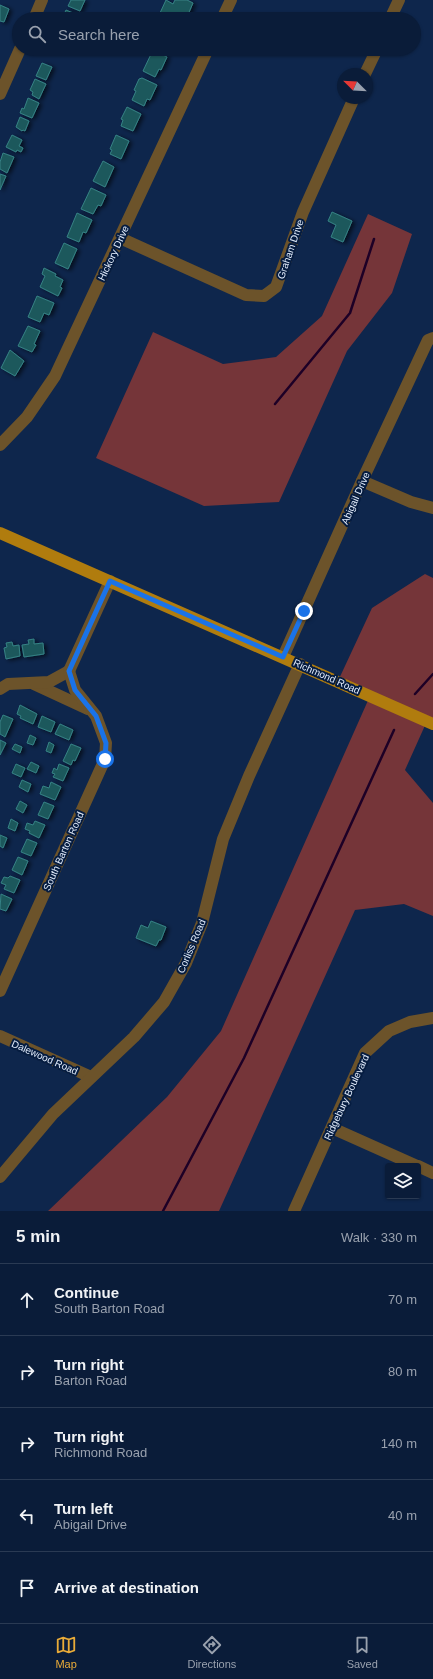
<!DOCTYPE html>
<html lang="en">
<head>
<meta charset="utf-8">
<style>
  :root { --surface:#0a1c39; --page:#182944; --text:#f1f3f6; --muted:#99a1ae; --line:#2a3a53; --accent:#e9ab38 }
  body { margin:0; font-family:Helvetica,sans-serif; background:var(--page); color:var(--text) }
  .controls { position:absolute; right:12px; bottom:12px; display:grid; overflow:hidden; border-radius:4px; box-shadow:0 1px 3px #0004 }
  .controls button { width:36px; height:36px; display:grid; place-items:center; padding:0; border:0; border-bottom:1px solid var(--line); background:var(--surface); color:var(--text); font:20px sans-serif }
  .compass { position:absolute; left:337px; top:68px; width:36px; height:36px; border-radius:50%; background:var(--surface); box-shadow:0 1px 3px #0004; rotate:294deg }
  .stop { position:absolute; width:12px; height:12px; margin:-9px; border:3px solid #1a73e8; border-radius:50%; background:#fff }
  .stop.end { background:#1a73e8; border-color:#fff; box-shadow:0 1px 4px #0008 }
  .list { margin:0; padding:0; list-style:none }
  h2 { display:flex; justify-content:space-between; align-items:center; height:52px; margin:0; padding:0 16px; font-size:17px }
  h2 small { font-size:13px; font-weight:400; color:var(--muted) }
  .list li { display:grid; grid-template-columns:26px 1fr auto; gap:12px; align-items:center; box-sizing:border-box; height:72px; padding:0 16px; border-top:1px solid var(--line) }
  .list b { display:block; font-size:15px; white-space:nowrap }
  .list p { margin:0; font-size:13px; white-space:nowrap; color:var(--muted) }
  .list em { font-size:13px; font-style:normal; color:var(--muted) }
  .icon { flex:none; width:22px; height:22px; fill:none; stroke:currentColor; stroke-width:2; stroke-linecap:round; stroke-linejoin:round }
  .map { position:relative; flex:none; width:433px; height:1211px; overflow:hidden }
  .search { position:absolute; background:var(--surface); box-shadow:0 1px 3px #0004; left:12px; right:12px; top:12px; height:44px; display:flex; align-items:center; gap:10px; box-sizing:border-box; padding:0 14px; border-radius:22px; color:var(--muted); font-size:15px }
  .sheet { height:412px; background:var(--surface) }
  nav { display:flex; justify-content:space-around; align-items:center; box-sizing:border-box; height:56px; border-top:1px solid var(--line); background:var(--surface); font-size:11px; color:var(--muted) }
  nav a { display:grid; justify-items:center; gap:2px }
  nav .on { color:var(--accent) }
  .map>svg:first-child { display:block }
  .green { fill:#753539 }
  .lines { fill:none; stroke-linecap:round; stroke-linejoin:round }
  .stream { stroke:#1d0026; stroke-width:2.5 }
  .building { fill:#1f595b; stroke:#358285; filter:url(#shadow) }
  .minor { stroke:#6c532a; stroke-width:12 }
  .major { stroke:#b07c0e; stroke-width:12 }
  .route { stroke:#1a73e8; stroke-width:5 }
  .labels { text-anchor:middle; stroke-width:4; stroke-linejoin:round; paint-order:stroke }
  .street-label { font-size:10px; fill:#e2ecfb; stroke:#051c40 }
</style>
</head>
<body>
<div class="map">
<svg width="433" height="1211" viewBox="0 0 433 1211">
  <defs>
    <filter id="shadow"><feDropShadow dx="3" dy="1.5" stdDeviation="2" flood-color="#0009"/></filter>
  </defs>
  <rect width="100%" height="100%" fill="#0e264c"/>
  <g class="green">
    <path d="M368 214 412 234 392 293 347 351 279 502 204 506 96 458 153 332 223 364 276 357 322 316Z"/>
    <path d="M425 574 433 578V724L427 721 405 770 433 803V916L404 904 355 910 219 1211H48L167 1097 221 1031 370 696 338 681 372 608Z"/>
  </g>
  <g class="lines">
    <g class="stream">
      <path d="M275 404 350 313 374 239"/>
      <path d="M415 694 433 674"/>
      <path d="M163 1211 244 1058 394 730"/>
    </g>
  </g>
  <g class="building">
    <path d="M71 0H85L80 11 68 6Z"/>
    <path d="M166 0 173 4 175 0H187L193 3 187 17 185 15 183 19H172L160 13Z"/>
    <path d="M0 5 9 9 4 22 0 21Z"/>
    <path d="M66 10 80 16 79 19H62Z"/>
    <path d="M153 50 167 57 161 70 159 69 155 77 143 71Z"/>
    <path d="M42 63 52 67 46 80 36 76Z"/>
    <path d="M142 78 157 85 150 100 147 99 144 106 132 100 136 91 134 90 139 79Z"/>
    <path d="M35 79 46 84 39 99 32 95 33 92 30 90Z"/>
    <path d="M28 98 39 103 32 118 20 113 22 108 24 109Z"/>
    <path d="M127 107 141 114 133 131 121 126 123 120 121 119Z"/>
    <path d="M20 117 29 121 25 131 23 130 22 131 16 127Z"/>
    <path d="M12 135 22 140 19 146 23 148 21 152 17 150 16 152 6 147Z"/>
    <path d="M116 135 129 141 121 159 110 154 112 150 110 149Z"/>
    <path d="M3 153 14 157 7 173 0 169V162Z"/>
    <path d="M103 161 114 167 105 187 93 181Z"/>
    <path d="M0 174 6 176 0 190Z"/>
    <path d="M91 188 106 195 101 206 98 205 93 214 81 209Z"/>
    <path d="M332 212 352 221 343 242 331 237 336 225 328 221Z"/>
    <path d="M77 213 92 220 86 233 83 232 79 242 67 237Z"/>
    <path d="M64 243 77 249 68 269 55 263Z"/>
    <path d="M44 268 56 274 55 276 63 280 60 287 62 288 58 296 40 287 45 276 42 274Z"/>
    <path d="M37 296 54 303 49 315 44 313 40 322 28 317Z"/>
    <path d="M28 326 40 331 34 344 36 345 32 352 18 346Z"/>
    <path d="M10 350 24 361 15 376 1 368Z"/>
    <path d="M34 639V644L43 643 44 654 24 657 22 645 29 644 28 640Z"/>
    <path d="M12 642 13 646 19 645 20 656 6 659 4 648 7 647 6 643Z"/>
    <path d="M20 705 37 714 33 724 20 718 21 716 17 714Z"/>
    <path d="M3 715 13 719 5 737 0 734V722Z"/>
    <path d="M42 716 55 722 51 732 38 727Z"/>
    <path d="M60 724 73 730 69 740 55 734Z"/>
    <path d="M30 735 36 738 33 745 27 743Z"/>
    <path d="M0 740 6 743 0 755Z"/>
    <path d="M49 742 54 745 51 753 46 751Z"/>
    <path d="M15 744 22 747 20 753 12 749Z"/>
    <path d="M71 744 81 748 75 761 73 760 71 765 63 761Z"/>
    <path d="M31 762 39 766 36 773 27 769Z"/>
    <path d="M16 764 25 768 21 777 12 773Z"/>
    <path d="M59 764 69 768 63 781 53 777 55 774 52 773 54 768 57 770Z"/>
    <path d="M22 780 31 784 28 792 19 787Z"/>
    <path d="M51 782 61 787 55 800 40 794 43 786 49 788Z"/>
    <path d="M20 801 27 805 23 813 16 809Z"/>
    <path d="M44 802 54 806 48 819 38 815Z"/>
    <path d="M11 819 18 823 15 831 8 828Z"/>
    <path d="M35 821 45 825 39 838 29 833 30 831 25 829 27 823 33 825Z"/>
    <path d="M0 835 7 838 3 848 0 846Z"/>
    <path d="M27 839 37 843 31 856 21 852Z"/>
    <path d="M18 857 28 861 22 875 12 870Z"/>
    <path d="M10 876 20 880 14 893 4 889 6 885 1 883 4 877 8 878Z"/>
    <path d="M1 894 12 899 6 911 0 909Z"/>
    <path d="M151 921 166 927 161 940H159L156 946 136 938 141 925 148 928Z"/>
  </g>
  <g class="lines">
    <g class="minor">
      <path d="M34 19 42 0"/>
      <path d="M222 19 231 0"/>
      <path d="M390 19 399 0"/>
      <path d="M365 74 377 49"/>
      <path d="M0 94 20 49"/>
      <path d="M120 238 246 295 264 296 276 287 303 212 354 98"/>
      <path d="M0 445 27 417 55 376 208 49"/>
      <path d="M362 481 411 502 433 508"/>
      <path d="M283 657 362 481 428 340 433 338"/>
      <path d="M69 671 110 581"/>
      <path d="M34 684 88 709"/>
      <path d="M0 689 8 684 49 682 69 671"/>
      <path d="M0 991 105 759 106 743 96 716 75 690 69 671"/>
      <path d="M0 1036 91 1077"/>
      <path d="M332 1128 417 1166"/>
      <path d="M418 1166 433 1173"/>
      <path d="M0 1177 53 1114 134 1037 164 1002 186 963 202 923 223 839 249 776 300 664"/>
      <path d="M294 1211 365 1053 389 1031 410 1022 433 1018"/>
    </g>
    <path class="major" d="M0 533 433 724"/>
  </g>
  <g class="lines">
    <path class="route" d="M105 759 106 743 96 716 75 690 69 671 110 581 283 657 304 611"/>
  </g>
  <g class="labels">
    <g class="street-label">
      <text transform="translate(290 249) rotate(-71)" y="4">Graham Drive</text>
      <text transform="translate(113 253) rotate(-65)" y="4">Hickory Drive</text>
      <text transform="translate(355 498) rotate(-66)" y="4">Abigail Drive</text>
      <text transform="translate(327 676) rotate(24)" y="4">Richmond Road</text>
      <text transform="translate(63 851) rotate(-66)" y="4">South Barton Road</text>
      <text transform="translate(191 946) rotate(-67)" y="4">Corliss Road</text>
      <text transform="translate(45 1057) rotate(24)" y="4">Dalewood Road</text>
      <text transform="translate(346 1097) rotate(-65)" y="4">Ridgebury Boulevard</text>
    </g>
  </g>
</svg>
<div class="controls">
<button><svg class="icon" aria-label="layers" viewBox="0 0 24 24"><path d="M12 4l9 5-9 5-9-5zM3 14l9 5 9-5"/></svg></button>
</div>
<svg class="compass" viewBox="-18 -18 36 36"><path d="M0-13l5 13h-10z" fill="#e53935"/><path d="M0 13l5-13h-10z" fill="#99a1ae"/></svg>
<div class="stop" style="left:105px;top:759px"></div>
<div class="stop end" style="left:304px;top:611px"></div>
<div class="search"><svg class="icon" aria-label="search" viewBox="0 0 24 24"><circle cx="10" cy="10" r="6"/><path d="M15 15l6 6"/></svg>Search here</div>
</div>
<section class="sheet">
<h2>5 min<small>Walk · 330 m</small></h2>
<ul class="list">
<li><svg class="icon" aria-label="ahead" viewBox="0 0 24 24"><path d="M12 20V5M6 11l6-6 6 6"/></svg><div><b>Continue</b><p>South Barton Road</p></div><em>70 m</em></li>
<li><svg class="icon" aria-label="right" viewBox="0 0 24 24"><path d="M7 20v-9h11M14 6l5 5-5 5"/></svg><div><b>Turn right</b><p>Barton Road</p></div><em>80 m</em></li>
<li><svg class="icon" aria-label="right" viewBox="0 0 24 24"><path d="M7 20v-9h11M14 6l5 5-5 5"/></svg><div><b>Turn right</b><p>Richmond Road</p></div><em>140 m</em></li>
<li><svg class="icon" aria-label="left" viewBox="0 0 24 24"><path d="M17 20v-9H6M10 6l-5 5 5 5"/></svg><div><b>Turn left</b><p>Abigail Drive</p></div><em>40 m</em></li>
<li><svg class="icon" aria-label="arrive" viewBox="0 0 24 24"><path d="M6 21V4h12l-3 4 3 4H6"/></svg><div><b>Arrive at destination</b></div></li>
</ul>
</section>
<nav>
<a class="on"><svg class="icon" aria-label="map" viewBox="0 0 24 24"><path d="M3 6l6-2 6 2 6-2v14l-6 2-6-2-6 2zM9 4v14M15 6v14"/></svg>Map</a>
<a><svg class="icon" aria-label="directions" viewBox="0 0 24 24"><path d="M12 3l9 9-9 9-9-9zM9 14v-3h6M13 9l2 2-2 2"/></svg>Directions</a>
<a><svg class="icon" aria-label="saved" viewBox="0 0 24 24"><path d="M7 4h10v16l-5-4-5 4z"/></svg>Saved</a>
</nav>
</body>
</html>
